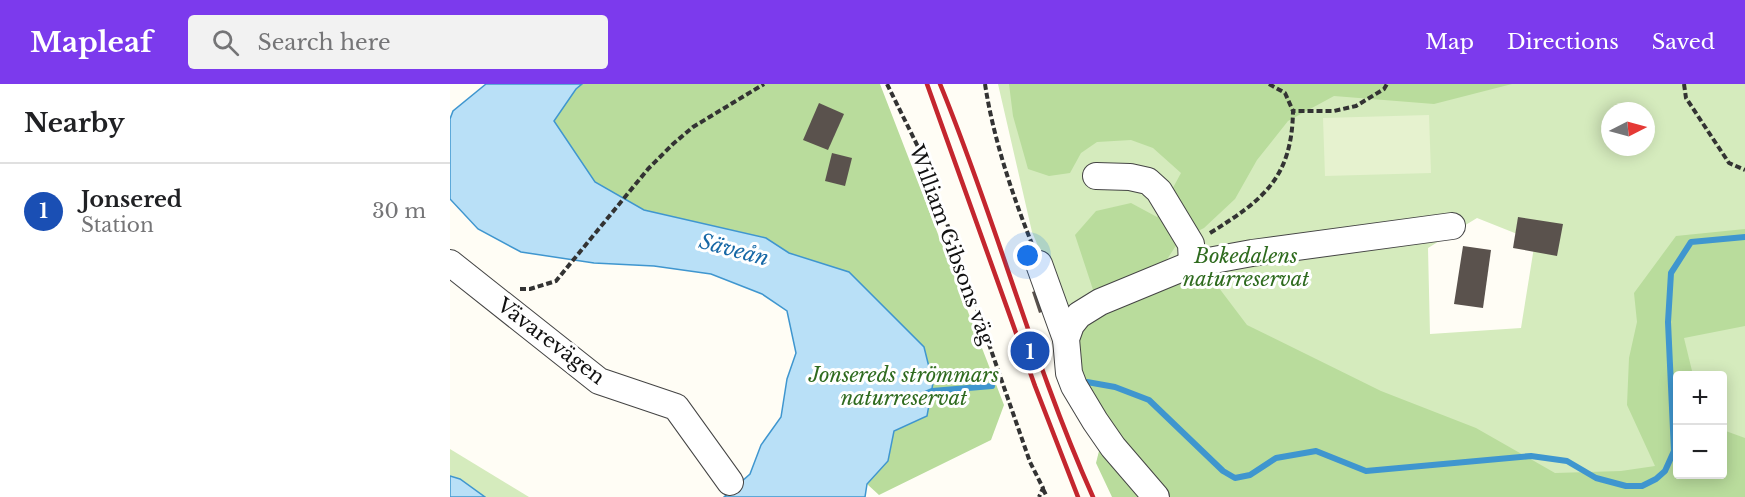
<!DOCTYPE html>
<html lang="en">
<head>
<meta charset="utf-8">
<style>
  :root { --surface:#fff; --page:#f2f2f2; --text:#202124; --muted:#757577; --line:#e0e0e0; --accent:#7c3aed }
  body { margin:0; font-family:"Libre Baskerville",serif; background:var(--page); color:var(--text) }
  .controls { position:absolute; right:18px; bottom:18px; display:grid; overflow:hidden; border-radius:6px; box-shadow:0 3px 15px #0003 }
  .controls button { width:54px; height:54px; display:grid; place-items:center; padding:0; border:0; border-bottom:2px solid var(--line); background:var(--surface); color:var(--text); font:30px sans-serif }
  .compass { position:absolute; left:1151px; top:18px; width:54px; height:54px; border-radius:50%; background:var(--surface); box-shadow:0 3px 15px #0003; rotate:84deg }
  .you { position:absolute; left:578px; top:172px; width:21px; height:21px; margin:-15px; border:4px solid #fff; border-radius:50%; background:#1a73e8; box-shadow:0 0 0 9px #1a73e833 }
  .badge { display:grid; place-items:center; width:39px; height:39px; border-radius:50%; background:var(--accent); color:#fff; font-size:20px; font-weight:700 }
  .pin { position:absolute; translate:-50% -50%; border:3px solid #fff; box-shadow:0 2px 6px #0006 }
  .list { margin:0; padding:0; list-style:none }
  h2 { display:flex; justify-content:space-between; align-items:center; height:78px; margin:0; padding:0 24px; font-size:26px }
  h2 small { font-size:20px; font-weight:400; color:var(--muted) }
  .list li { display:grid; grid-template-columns:39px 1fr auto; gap:18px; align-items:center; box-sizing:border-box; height:96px; padding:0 24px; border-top:2px solid var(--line) }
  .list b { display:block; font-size:22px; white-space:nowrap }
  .list p { margin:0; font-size:20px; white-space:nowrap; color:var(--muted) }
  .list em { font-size:20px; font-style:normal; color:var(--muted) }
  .icon { flex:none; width:33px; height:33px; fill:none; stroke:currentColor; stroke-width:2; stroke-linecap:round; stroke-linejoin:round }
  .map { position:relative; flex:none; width:1295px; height:413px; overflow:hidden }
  header { display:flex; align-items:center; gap:36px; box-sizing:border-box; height:84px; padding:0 30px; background:var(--accent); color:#fff }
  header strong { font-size:28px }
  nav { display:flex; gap:33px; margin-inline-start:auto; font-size:21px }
  .search { width:420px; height:54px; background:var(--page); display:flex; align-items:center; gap:15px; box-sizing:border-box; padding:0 21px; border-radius:6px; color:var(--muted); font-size:22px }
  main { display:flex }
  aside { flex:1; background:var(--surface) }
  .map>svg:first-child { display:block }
  .green { fill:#d5ebbd; fill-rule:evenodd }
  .forest { fill:#b9dc9c }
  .pitch { fill:#e6f2cf }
  .water { fill:#b9e0f7; stroke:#3f96cf; stroke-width:1.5 }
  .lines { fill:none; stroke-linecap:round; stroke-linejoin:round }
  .stream { stroke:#3f96cf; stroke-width:6 }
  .building { fill:#5a524d }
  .minor-casing { stroke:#444; stroke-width:28 }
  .path { stroke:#333; stroke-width:4; stroke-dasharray:6 3; stroke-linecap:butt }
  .minor { stroke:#fff; stroke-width:26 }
  .rail { stroke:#c4262e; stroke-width:4.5 }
  .labels { text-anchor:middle; stroke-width:6; stroke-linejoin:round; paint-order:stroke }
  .street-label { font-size:20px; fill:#111; stroke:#fff }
  .park-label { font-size:20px; font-style:italic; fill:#2f6b1f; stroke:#fff }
  .water-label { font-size:21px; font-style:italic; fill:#1768a6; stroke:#fff }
</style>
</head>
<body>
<header>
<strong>Mapleaf</strong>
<div class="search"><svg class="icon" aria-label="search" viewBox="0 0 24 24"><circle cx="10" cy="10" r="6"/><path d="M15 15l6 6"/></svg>Search here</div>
<nav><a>Map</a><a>Directions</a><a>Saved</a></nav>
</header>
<main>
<aside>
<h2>Nearby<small></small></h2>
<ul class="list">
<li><span class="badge" style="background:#1a4fb4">1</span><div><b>Jonsered</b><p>Station</p></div><em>30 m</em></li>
</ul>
</aside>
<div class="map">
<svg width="1295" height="413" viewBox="0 0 1295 413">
  <rect width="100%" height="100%" fill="#fffdf5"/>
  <g class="green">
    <path d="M548 0H1295V413H695L582 148ZM1160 27H1196V63H1160ZM1027 134 1085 157 1071 244 980 250 978 164ZM1228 292H1272V390H1228Z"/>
    <path d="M0 365 79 413H0Z"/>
  </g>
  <g class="forest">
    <path d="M132 0H430L554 321 541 356 429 411 417 400 438 377 444 347 474 263 399 188 339 169 316 154 194 126 145 99 104 37 126 5Z"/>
    <path d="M559 0H1062L984 20 884 12 838 37 807 76 785 115 754 144 734 154 727 160 712 183 717 199 742 196 769 204 797 241 931 307 1026 344 1105 389 1171 387 1205 382 1177 321 1179 274 1187 238 1184 209 1226 152 1295 145V242L1234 254 1243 291 1228 292V390H1272L1273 346 1295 354V413H662L646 379 649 367 629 282V254L640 234 651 230 625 151 646 127 681 119 707 133 731 89 703 64 681 56 647 58 631 69 620 89 599 92 578 85 563 32Z"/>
  </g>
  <path class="pitch" d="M979 31 981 89 875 92 873 34Z"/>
  <g class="water">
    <path d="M36 0H132L126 5 104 37 145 98 194 126 316 154 339 169 399 188 474 263 483 299 477 332 444 347 438 377 417 400 415 413H274L300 390 311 361 331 333 337 295 346 269 337 227 312 210 261 190 204 182 144 179 71 168 28 145 0 115V35L3 27Z"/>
    <path d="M0 392 10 395 35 413H0Z"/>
  </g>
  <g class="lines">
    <g class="stream">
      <path d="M637 298 665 303 699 316 773 387 785 394 800 391 826 374 866 367 916 387 1081 372 1117 377 1146 394 1176 402H1192L1206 395 1215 387 1224 367 1218 238 1221 189 1241 158 1295 153"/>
      <path d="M475 310 482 307 542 302"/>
    </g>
  </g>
  <g class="building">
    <path d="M369 19 394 30 378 66 353 56Z"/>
    <path d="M382 69 402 74 395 102 375 97Z"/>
    <path d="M1068 133 1113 140 1107 172 1063 164Z"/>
    <path d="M1013 162 1041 166 1033 224 1004 220Z"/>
    <path d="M591 205 598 226 589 229 582 208Z"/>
  </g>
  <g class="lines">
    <g class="minor-casing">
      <g id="minor">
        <path d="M646 92 680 93 698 97 709 107 741 160 742 180"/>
        <path d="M0 179 149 297 226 323 280 398"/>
        <path d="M589 180 616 255"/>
        <path d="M706 413 663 363 645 337 624 302 619 289 616 255 621 241 629 231 650 218 742 180 802 169 1002 142"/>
      </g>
    </g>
    <g class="path">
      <path d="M437 0 476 79 580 378 593 404 589 413"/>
      <path d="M535 0C543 53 562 110 582 160"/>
      <path d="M819 0 835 9 843 27"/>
      <path d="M1234 0 1236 14 1279 79 1295 86"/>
      <path d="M760 149C813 116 842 94 843 27H884L906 22 934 5 937 0"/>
      <path d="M70 205H80L106 197 198 85 223 60 243 43 314 0"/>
      <path d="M593 405 597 413"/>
    </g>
    <use href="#minor" class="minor"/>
    <g class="rail">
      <path d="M477 0 585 302 628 413"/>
      <path d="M490 0C546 136 583 279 643 413"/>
    </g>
  </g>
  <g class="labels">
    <g class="street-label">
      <text transform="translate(502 161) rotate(70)" y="7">William Gibsons väg</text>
      <text transform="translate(101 257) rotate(37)" y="7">Vävarevägen</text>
    </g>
    <g class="park-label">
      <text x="796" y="179">Bokedalens<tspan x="796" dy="23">naturreservat</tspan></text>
      <text x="454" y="298">Jonsereds strömmars<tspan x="454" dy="23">naturreservat</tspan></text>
    </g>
    <g class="water-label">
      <text transform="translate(284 166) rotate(15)" y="7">Säveån</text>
    </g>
  </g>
</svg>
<div class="controls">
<button>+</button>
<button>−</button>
</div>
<svg class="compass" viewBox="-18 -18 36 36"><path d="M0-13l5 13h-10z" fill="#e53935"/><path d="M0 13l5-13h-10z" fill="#757577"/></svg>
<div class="you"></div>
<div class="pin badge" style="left:580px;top:267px;background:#1a4fb4">1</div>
</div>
</main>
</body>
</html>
